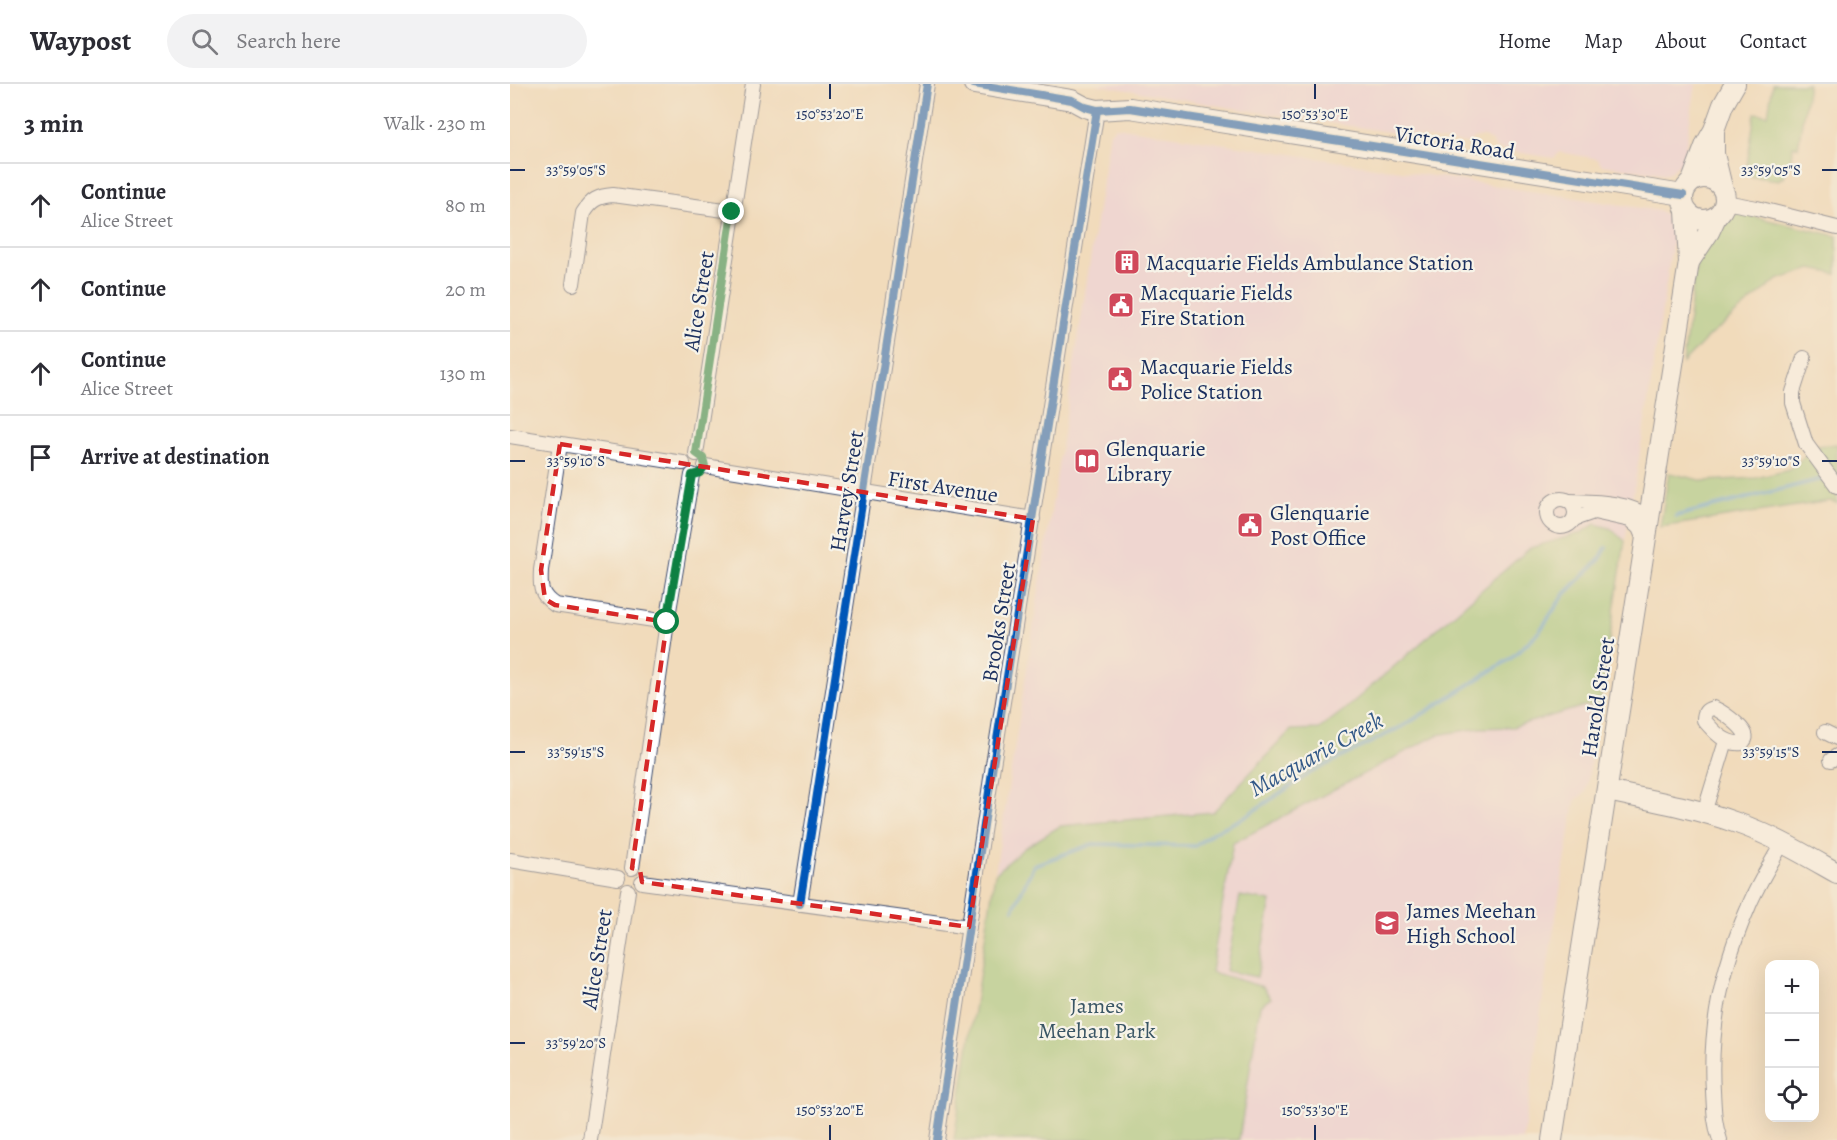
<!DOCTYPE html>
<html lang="en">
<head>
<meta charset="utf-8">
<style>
  :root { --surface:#fff; --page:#f2f2f3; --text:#2b2b33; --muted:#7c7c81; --line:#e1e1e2 }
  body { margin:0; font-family:Alegreya,serif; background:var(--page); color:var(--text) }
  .controls { position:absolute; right:18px; bottom:18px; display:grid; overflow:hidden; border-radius:12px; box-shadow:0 6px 24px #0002 }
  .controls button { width:54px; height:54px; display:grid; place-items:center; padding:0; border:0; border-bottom:2px solid var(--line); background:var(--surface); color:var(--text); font:30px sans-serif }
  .stop { position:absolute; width:18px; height:18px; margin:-14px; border:4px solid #0b8043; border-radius:50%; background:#fff }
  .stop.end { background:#0b8043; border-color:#fff; box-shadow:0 2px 6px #0008 }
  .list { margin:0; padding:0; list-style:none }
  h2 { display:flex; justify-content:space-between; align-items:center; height:78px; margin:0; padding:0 24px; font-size:26px }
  h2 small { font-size:20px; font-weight:400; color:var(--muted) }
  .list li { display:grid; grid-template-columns:39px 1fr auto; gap:18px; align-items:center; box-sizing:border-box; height:84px; padding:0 24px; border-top:2px solid var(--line) }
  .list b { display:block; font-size:22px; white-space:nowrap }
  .list p { margin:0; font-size:20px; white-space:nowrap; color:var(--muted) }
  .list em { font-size:20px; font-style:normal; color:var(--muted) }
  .icon { flex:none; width:33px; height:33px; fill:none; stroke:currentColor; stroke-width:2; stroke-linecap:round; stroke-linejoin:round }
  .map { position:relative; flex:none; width:1327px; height:1056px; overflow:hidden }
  header { display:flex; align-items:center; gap:36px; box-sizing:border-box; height:84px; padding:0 30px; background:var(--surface); border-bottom:2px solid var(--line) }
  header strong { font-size:28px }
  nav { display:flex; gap:33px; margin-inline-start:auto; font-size:21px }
  .search { width:420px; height:54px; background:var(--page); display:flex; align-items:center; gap:15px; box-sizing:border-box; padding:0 21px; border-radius:33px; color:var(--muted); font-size:22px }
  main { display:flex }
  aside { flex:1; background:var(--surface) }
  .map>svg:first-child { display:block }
  .built { fill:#edd0e8 }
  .green { fill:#96ca7b; stroke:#587c6c; stroke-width:1.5 }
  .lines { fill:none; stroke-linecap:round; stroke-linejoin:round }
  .stream { stroke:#5ca5d3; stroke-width:4 }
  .street-casing { stroke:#3b496c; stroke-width:16 }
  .secondary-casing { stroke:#3b496c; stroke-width:22 }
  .street { stroke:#fff; stroke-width:14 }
  .secondary { stroke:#fff; stroke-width:20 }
  .cycleway-casing { stroke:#f7f3e8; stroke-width:11 }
  .cycleway { stroke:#0057b8; stroke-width:8 }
  .route { stroke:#0b8043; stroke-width:8 }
  .marked { fill:none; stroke:#d62828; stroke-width:4.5; stroke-dasharray:12 8; stroke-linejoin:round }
  .ticks { fill:none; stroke:#1b2f5e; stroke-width:2 }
  .labels { text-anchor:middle; stroke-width:4.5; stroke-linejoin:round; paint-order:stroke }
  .street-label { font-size:22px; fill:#1b2f5e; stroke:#f7f3e8 }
  .poi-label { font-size:22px; fill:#1b2f5e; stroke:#f7f3e8; text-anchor:start }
  .park-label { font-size:22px; fill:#3a5665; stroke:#f7f3e8 }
  .water-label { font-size:24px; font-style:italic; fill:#325887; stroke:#f7f3e8 }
  .ticks-label { font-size:15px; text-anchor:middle; fill:#1b2f5e; stroke:#f7f3e8; stroke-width:4.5; stroke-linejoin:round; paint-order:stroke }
</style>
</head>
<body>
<header>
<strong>Waypost</strong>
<div class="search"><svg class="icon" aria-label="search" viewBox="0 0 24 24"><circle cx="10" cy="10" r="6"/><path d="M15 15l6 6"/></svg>Search here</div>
<nav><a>Home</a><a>Map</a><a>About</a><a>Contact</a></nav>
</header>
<main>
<aside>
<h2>3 min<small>Walk · 230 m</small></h2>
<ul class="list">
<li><svg class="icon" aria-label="ahead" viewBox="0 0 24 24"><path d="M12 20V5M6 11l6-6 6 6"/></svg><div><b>Continue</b><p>Alice Street</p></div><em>80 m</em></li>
<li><svg class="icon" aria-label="ahead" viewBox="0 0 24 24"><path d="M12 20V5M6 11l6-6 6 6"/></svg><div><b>Continue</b></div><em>20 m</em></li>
<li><svg class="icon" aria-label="ahead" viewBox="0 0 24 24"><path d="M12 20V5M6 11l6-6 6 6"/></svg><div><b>Continue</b><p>Alice Street</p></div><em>130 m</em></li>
<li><svg class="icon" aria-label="arrive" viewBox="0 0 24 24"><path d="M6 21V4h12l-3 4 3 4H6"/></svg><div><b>Arrive at destination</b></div></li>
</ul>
</aside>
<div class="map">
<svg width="1327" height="1056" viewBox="0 0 1327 1056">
  <rect width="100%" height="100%" fill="#f7f3e8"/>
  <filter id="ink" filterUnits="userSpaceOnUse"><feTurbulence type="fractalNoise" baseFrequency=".0167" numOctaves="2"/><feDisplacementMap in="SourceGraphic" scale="12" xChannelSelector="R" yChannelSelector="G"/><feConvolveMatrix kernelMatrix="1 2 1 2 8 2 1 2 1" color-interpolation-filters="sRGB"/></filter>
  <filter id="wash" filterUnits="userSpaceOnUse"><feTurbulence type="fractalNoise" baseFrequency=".008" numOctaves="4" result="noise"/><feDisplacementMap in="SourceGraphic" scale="24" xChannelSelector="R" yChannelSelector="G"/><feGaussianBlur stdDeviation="1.35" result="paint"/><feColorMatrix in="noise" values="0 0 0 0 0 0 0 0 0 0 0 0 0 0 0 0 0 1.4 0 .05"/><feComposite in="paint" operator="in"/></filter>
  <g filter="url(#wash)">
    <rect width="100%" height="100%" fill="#f1dbbb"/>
    <g class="built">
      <path d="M584 0H1186L1173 78 1157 90 1091 81 1088 75 1050 68 1044 74 986 65 981 57 972 52 963 54 958 60 722 24Z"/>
      <path d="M606 43 1150 127 1157 131 1163 141 1164 149 1126 394 1115 457 1110 451 1085 440 1071 449 1020 464 834 626 809 645 781 646 703 728 550 742 485 790 600 48Z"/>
      <path d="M1075 622 1089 623 1076 708 1065 717 1036 892 1013 1056H729L750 922 701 888 723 759 927 651 970 644 1003 643Z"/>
    </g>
    <g class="green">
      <path d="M1263 0H1298L1288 63 1283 62 1280 80H1276L1273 94H1270L1269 96 1238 92 1239 88 1236 87 1245 29 1258 31Z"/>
      <path d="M1228 129 1327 152V190L1301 185 1267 196 1198 253 1173 279 1188 166 1199 154Z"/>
      <path d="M1327 360V419L1320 417 1150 443 1159 389 1194 397 1246 394 1279 386 1306 362Z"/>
      <path d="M1085 440 1100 444 1115 457 1089 623 1075 622 1003 643 970 644 927 651 723 759 701 888 753 903 761 914 750 922 729 1056H444L485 790 514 764 550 742 703 728 781 646 809 645 834 626 1020 464 1071 449Z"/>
      <path d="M730 812 761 817 747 893 716 887Z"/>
    </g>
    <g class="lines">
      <g class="stream">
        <path d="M1166 432 1312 395 1315 392"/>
        <path d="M503 825 524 781 583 760 685 762 702 749 733 734 800 689 895 641 1000 575 1029 548 1053 512 1090 475 1096 464"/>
      </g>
    </g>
  </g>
  <g filter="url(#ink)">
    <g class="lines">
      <g class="street-casing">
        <g id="street">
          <path d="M1215 118 1247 124 1327 144"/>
          <path d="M63 200 73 129C81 116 88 112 103 111L222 127"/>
          <path d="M1294 274 1283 308V319L1296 360 1327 402"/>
          <path d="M0 352 173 379"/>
          <path d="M50 360 31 486C30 503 30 511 45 521L157 538"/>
          <path d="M186 370 243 0"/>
          <path d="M195 382 523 435"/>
          <circle cx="1051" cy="429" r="14"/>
          <path d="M1058 417C1086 418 1115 417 1139 433"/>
          <path d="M1064 435 1084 428 1120 436 1129 444 1135 458"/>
          <path d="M1203 624C1211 626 1232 642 1235 650 1237 655 1235 655 1232 659 1216 661 1204 648 1194 636 1194 628 1196 626 1203 624Z"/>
          <path d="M1315 648 1327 654"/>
          <path d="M1321 676 1327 672"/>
          <path d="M1194 729 1216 657"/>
          <path d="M0 776 108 794"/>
          <path d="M122 784 157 538 182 391"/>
          <path d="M132 798 459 843"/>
          <path d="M290 820 417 0"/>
          <path d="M80 1056 118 807"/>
          <path d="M427 1056 483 681 587 26"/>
          <path d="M1210 1056C1204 1040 1204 1024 1203 1007 1199 944 1213 881 1238 824 1247 801 1261 780 1272 759"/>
        </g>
      </g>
      <g class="secondary-casing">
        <g id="secondary">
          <path d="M464 0 562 16 575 23 587 26 620 24 1173 111"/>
          <path d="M1204 48V70L1212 103"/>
          <circle cx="1194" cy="115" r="21"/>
          <path d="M1182 97 1196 60 1204 46 1213 21 1225 0"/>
          <path d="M1179 178 1199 148 1206 133"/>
          <path d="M1097 707C1141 716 1185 724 1227 739 1262 751 1295 771 1327 789"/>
          <path d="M1042 1056 1179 178 1176 127"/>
        </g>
      </g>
      <use href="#street" class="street"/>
      <use href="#secondary" class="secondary"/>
      <g class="cycleway-casing">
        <g id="cycleway">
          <path d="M464 0 562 16 575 23 587 26 620 24 1173 111"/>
          <path d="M290 820 417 0"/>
          <path d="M427 1056 483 681 587 26"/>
        </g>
      </g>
      <use href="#cycleway" class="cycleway"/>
    </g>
  </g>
  <g class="lines" filter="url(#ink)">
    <path class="route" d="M157 538 182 391 190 389 195 382 193 374 186 369 222 128"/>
  </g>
  <path d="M0 0H1327V1056H0ZM50 360 523 435 459 843 132 798 130 786 122 784 157 538 45 521 35 515 31 486Z" fill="#f1dbbb" fill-opacity=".55" fill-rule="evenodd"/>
  <path class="marked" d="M50 360 523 435 459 843 132 798 130 786 122 784 157 538 45 521 35 515 31 486Z"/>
  <path class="ticks" d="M320 0V15M805 0V15M0 86H15M1312 86H1327M0 377H15M1312 377H1327M0 668H15M1312 668H1327M0 959H15M320 1041V1056M805 1041V1056"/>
  <defs>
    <g id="building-square" transform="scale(1.35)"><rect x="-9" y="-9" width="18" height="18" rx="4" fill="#d1495b" stroke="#f7f3e8"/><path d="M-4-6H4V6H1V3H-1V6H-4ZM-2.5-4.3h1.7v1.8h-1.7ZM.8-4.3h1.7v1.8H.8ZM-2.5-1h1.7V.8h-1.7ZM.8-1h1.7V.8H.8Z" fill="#fff"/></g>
    <g id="civic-square" transform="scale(1.35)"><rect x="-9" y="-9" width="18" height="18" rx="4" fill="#d1495b" stroke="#f7f3e8"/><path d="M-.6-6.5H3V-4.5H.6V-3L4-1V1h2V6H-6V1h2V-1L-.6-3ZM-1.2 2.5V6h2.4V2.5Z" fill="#fff"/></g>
    <g id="library-square" transform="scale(1.35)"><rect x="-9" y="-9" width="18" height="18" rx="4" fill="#d1495b" stroke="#f7f3e8"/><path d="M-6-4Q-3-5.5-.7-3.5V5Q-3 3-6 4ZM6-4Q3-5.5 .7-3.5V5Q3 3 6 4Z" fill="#fff"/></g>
    <g id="school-square" transform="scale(1.35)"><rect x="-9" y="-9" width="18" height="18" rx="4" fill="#d1495b" stroke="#f7f3e8"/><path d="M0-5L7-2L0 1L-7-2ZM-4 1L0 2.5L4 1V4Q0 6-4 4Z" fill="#fff"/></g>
  </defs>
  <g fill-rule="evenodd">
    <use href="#building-square" x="617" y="178"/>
    <use href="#civic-square" x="611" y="221"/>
    <use href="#civic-square" x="610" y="295"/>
    <use href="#library-square" x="577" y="377"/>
    <use href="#civic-square" x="740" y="441"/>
    <use href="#school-square" x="877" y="839"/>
  </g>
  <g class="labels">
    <g class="street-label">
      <text transform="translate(945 58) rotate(9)" y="8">Victoria Road</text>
      <text transform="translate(188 217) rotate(-81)" y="8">Alice Street</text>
      <text transform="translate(433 402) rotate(9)" y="8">First Avenue</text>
      <text transform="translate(336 407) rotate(-81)" y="8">Harvey Street</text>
      <text transform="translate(488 538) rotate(-81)" y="8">Brooks Street</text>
      <text transform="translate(1087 613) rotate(-81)" y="8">Harold Street</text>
      <text transform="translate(86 875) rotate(-81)" y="8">Alice Street</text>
    </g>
    <g class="poi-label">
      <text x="636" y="186">Macquarie Fields Ambulance Station</text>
      <text x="630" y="216">Macquarie Fields<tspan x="630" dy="25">Fire Station</tspan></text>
      <text x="630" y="290">Macquarie Fields<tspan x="630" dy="25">Police Station</tspan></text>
      <text x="596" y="372">Glenquarie<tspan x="596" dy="25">Library</tspan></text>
      <text x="760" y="436">Glenquarie<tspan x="760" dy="25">Post Office</tspan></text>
      <text x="896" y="834">James Meehan<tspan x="896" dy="25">High School</tspan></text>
    </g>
    <g class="park-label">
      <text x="587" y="929">James<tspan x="587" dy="25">Meehan Park</tspan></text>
    </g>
    <g class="water-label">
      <text transform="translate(806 670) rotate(-29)" y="8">Macquarie Creek</text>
    </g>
  </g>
  <g class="ticks-label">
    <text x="320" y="35">150°53'20"E</text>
    <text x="805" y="35">150°53'30"E</text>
    <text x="66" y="91">33°59'05"S</text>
    <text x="1261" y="91">33°59'05"S</text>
    <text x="66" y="382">33°59'10"S</text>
    <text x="1261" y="382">33°59'10"S</text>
    <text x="66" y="673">33°59'15"S</text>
    <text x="1261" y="673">33°59'15"S</text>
    <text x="66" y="964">33°59'20"S</text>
    <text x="320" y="1031">150°53'20"E</text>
    <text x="805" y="1031">150°53'30"E</text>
  </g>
</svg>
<div class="controls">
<button>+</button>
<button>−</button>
<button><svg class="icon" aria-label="locate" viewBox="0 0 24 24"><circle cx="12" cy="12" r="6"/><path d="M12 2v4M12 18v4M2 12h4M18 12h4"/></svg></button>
</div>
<div class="stop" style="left:157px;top:538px"></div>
<div class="stop end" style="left:222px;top:128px"></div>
</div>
</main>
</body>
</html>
